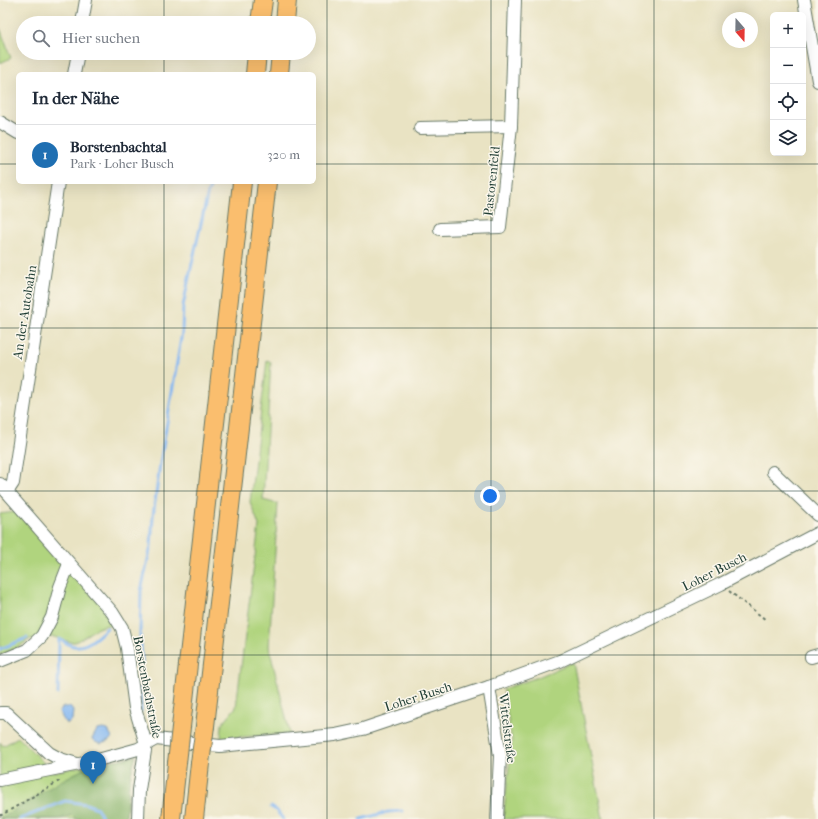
<!DOCTYPE html>
<html lang="de">
<head>
<meta charset="utf-8">
<style>
  :root { --surface:#fff; --page:#f2f2f3; --text:#1f2937; --muted:#747a83; --line:#e0e1e3; --accent:#1f6fb2 }
  body { margin:0; font-family:"IM FELL French Canon",serif; background:var(--page); color:var(--text) }
  .controls { position:absolute; right:12px; top:12px; display:grid; overflow:hidden; border-radius:6px; box-shadow:0 4px 16px #0002 }
  .controls button { width:36px; height:36px; display:grid; place-items:center; padding:0; border:0; border-bottom:1px solid var(--line); background:var(--surface); color:var(--text); font:20px sans-serif }
  .compass { position:absolute; left:722px; top:12px; width:36px; height:36px; border-radius:50%; background:var(--surface); box-shadow:0 4px 16px #0002; rotate:160deg }
  .you { position:absolute; left:490px; top:496px; width:14px; height:14px; margin:-10px; border:3px solid #fff; border-radius:50%; background:#1a73e8; box-shadow:0 0 0 6px #1a73e833 }
  .badge { display:grid; place-items:center; width:26px; height:26px; border-radius:50%; background:var(--accent); color:#fff; font-size:13px; font-weight:700 }
  .pin { position:absolute; translate:-50% -33px; filter:drop-shadow(0 1px 2px #0008) }
  .pin::after { content:''; position:absolute; top:21px; width:14px; height:12px; background:inherit; clip-path:polygon(0 0,100% 0,50% 100%) }
  .list { margin:0; padding:0; list-style:none }
  h2 { display:flex; justify-content:space-between; align-items:center; height:52px; margin:0; padding:0 16px; font-size:17px }
  h2 small { font-size:13px; font-weight:400; color:var(--muted) }
  .list li { display:grid; grid-template-columns:26px 1fr auto; gap:12px; align-items:center; box-sizing:border-box; height:60px; padding:0 16px; border-top:1px solid var(--line) }
  .list b { display:block; font-size:15px; white-space:nowrap }
  .list p { margin:0; font-size:13px; white-space:nowrap; color:var(--muted) }
  .list em { font-size:13px; font-style:normal; color:var(--muted) }
  .icon { flex:none; width:22px; height:22px; fill:none; stroke:currentColor; stroke-width:2; stroke-linecap:round; stroke-linejoin:round }
  .map { position:relative; flex:none; width:818px; height:819px; overflow:hidden }
  .search { position:absolute; background:var(--surface); box-shadow:0 4px 16px #0002; left:16px; top:16px; width:300px; height:44px; display:flex; align-items:center; gap:10px; box-sizing:border-box; padding:0 14px; border-radius:22px; color:var(--muted); font-size:15px }
  .panel { position:absolute; background:var(--surface); box-shadow:0 4px 16px #0002; left:16px; top:72px; width:300px; height:112px; border-radius:6px }
  .map>svg:first-child { display:block }
  .green { fill:#b0d47e; stroke:#688859 }
  .forest { fill:#8cb66d; stroke:#567a50 }
  .water { fill:#84b7f1; stroke:#527a92 }
  .lines { fill:none; stroke-linecap:round; stroke-linejoin:round }
  .stream { stroke:#84b7f1; stroke-width:3 }
  .minor-casing { stroke:#676; stroke-width:14 }
  .highway-casing { stroke:#676; stroke-width:20 }
  .path { stroke:#676; stroke-width:2; stroke-dasharray:3 3; stroke-linecap:butt }
  .minor { stroke:#fff; stroke-width:12 }
  .highway { stroke:#fabe6e; stroke-width:18 }
  .highway-bridge-casing { stroke:#676; stroke-width:20; stroke-linecap:butt }
  .highway-bridge { stroke:#fabe6e; stroke-width:18 }
  .grid { fill:none; stroke:#1f3d34; stroke-width:1; stroke-opacity:0.55 }
  .labels { text-anchor:middle; stroke-width:3; stroke-linejoin:round; paint-order:stroke }
  .street-label { font-size:13px; fill:#1f3d34; stroke:#fbf7ec }
</style>
</head>
<body>
<div class="map">
<svg width="818" height="819" viewBox="0 0 818 819">
  <rect width="100%" height="100%" fill="#fbf7ec"/>
  <filter id="ink" filterUnits="userSpaceOnUse"><feTurbulence type="fractalNoise" baseFrequency=".025" numOctaves="2"/><feDisplacementMap in="SourceGraphic" scale="8" xChannelSelector="R" yChannelSelector="G"/><feConvolveMatrix kernelMatrix="1 2 1 2 8 2 1 2 1" color-interpolation-filters="sRGB"/></filter>
  <filter id="wash" filterUnits="userSpaceOnUse"><feTurbulence type="fractalNoise" baseFrequency=".012" numOctaves="4" result="noise"/><feDisplacementMap in="SourceGraphic" scale="16" xChannelSelector="R" yChannelSelector="G"/><feGaussianBlur stdDeviation="0.9" result="paint"/><feColorMatrix in="noise" values="0 0 0 0 0 0 0 0 0 0 0 0 0 0 0 0 0 1.4 0 .05"/><feComposite in="paint" operator="in"/></filter>
  <g filter="url(#wash)">
    <rect width="100%" height="100%" fill="#e9e3c3"/>
    <g class="green">
      <path d="M0 28 11 58 0 63Z"/>
      <path d="M267 360 271 362 263 500 278 504 269 647 290 734 221 738 222 724 236 707 259 525 250 502Z"/>
      <path d="M22 504 118 625C95 624 93 633 75 642H70L54 637 30 639 19 647 0 656V514L15 512Z"/>
      <path d="M573 662 603 819H503L512 741 503 689 538 677Z"/>
      <path d="M18 737 53 772 136 756C129 777 127 797 126 819H0V742L3 746Z"/>
    </g>
    <path class="forest" d="M136 756C129 777 127 797 126 819H76L72 815 59 819H0V818C32 801 65 774 100 763 111 760 124 759 136 756Z"/>
    <g class="water">
      <path d="M63 707H70L73 711 72 720 68 724 64 721 59 711Z"/>
      <path d="M103 729 108 730 112 737 109 741 101 744 95 742 92 739 97 730Z"/>
    </g>
    <g class="lines">
      <g class="stream">
        <path d="M0 649 27 638"/>
        <path d="M142 664 140 633 141 591 151 546 153 516 160 464 182 332 183 306 191 268 208 192 213 182"/>
        <path d="M140 683 141 711"/>
        <path d="M58 694 59 639C64 641 69 646 74 646 87 648 98 636 107 628"/>
        <path d="M271 807 276 810 283 819"/>
        <path d="M20 819 65 801 86 804 97 808 103 819"/>
        <path d="M361 819 388 812 402 811"/>
      </g>
    </g>
  </g>
  <g filter="url(#ink)">
    <g class="lines">
      <g class="minor-casing">
        <g id="minor">
          <path d="M804 0 818 81"/>
          <path d="M82 23 86 0"/>
          <path d="M74 74 78 53"/>
          <path d="M0 122 18 133"/>
          <path d="M420 128 511 126"/>
          <path d="M440 229 500 227 511 126 515 0"/>
          <path d="M773 472 818 515"/>
          <path d="M0 484 112 612 122 628 127 648 135 708 146 744 139 790 138 819"/>
          <path d="M7 492 13 483 58 182"/>
          <path d="M811 657 818 655"/>
          <path d="M0 661 27 650 42 636 52 617 60 587 69 564"/>
          <path d="M489 687 500 755 497 819"/>
          <path d="M0 713H6L49 753 60 759 77 764"/>
          <path d="M0 780 94 761 138 749 156 739 220 746 335 735 363 729 489 687 560 661 721 584 818 533"/>
        </g>
      </g>
      <g class="highway-casing">
        <g id="highway">
          <path d="M260 23 263 0"/>
          <path d="M285 23 287 0"/>
          <path d="M255 74 257 53"/>
          <path d="M279 74 281 53"/>
          <path d="M182 718 242 182"/>
          <path d="M205 726 267 182"/>
          <path d="M171 819 177 763"/>
          <path d="M194 819 200 763"/>
        </g>
      </g>
      <g class="path">
        <path d="M729 591 766 620"/>
        <path d="M0 816 61 780"/>
      </g>
      <use href="#minor" class="minor"/>
      <use href="#highway" class="highway"/>
      <g class="highway-bridge-casing">
        <g id="highway-bridge">
          <path d="M177 763 182 718"/>
          <path d="M200 763 205 726"/>
        </g>
      </g>
      <use href="#highway-bridge" class="highway-bridge"/>
    </g>
  </g>
  <path class="grid" d="M164 0V23M327 0V819M491 0V819M654 0V819M164 53V74M0 164H18M314 164H818M164 182V819M0 328H818M0 491H818M0 655H818"/>
  <g class="labels">
    <g class="street-label">
      <text transform="translate(491 181) rotate(-84)" y="5">Pastorenfeld</text>
      <text transform="translate(24 312) rotate(-81)" y="5">An der Autobahn</text>
      <text transform="translate(714 571) rotate(-27)" y="5">Loher Busch</text>
      <text transform="translate(148 687) rotate(79)" y="5">Borstenbachstraße</text>
      <text transform="translate(418 696) rotate(-18)" y="5">Loher Busch</text>
      <text transform="translate(508 728) rotate(83)" y="5">Wittelstraße</text>
    </g>
  </g>
</svg>
<div class="controls">
<button>+</button>
<button>−</button>
<button><svg class="icon" aria-label="locate" viewBox="0 0 24 24"><circle cx="12" cy="12" r="6"/><path d="M12 2v4M12 18v4M2 12h4M18 12h4"/></svg></button>
<button><svg class="icon" aria-label="layers" viewBox="0 0 24 24"><path d="M12 4l9 5-9 5-9-5zM3 14l9 5 9-5"/></svg></button>
</div>
<svg class="compass" viewBox="-18 -18 36 36"><path d="M0-13l5 13h-10z" fill="#e53935"/><path d="M0 13l5-13h-10z" fill="#747a83"/></svg>
<div class="you"></div>
<div class="pin badge" style="left:93px;top:784px">1</div>
<div class="search"><svg class="icon" aria-label="search" viewBox="0 0 24 24"><circle cx="10" cy="10" r="6"/><path d="M15 15l6 6"/></svg>Hier suchen</div>
<section class="panel">
<h2>In der Nähe<small></small></h2>
<ul class="list">
<li><span class="badge">1</span><div><b>Borstenbachtal</b><p>Park · Loher Busch</p></div><em>320 m</em></li>
</ul>
</section>
</div>
</body>
</html>
